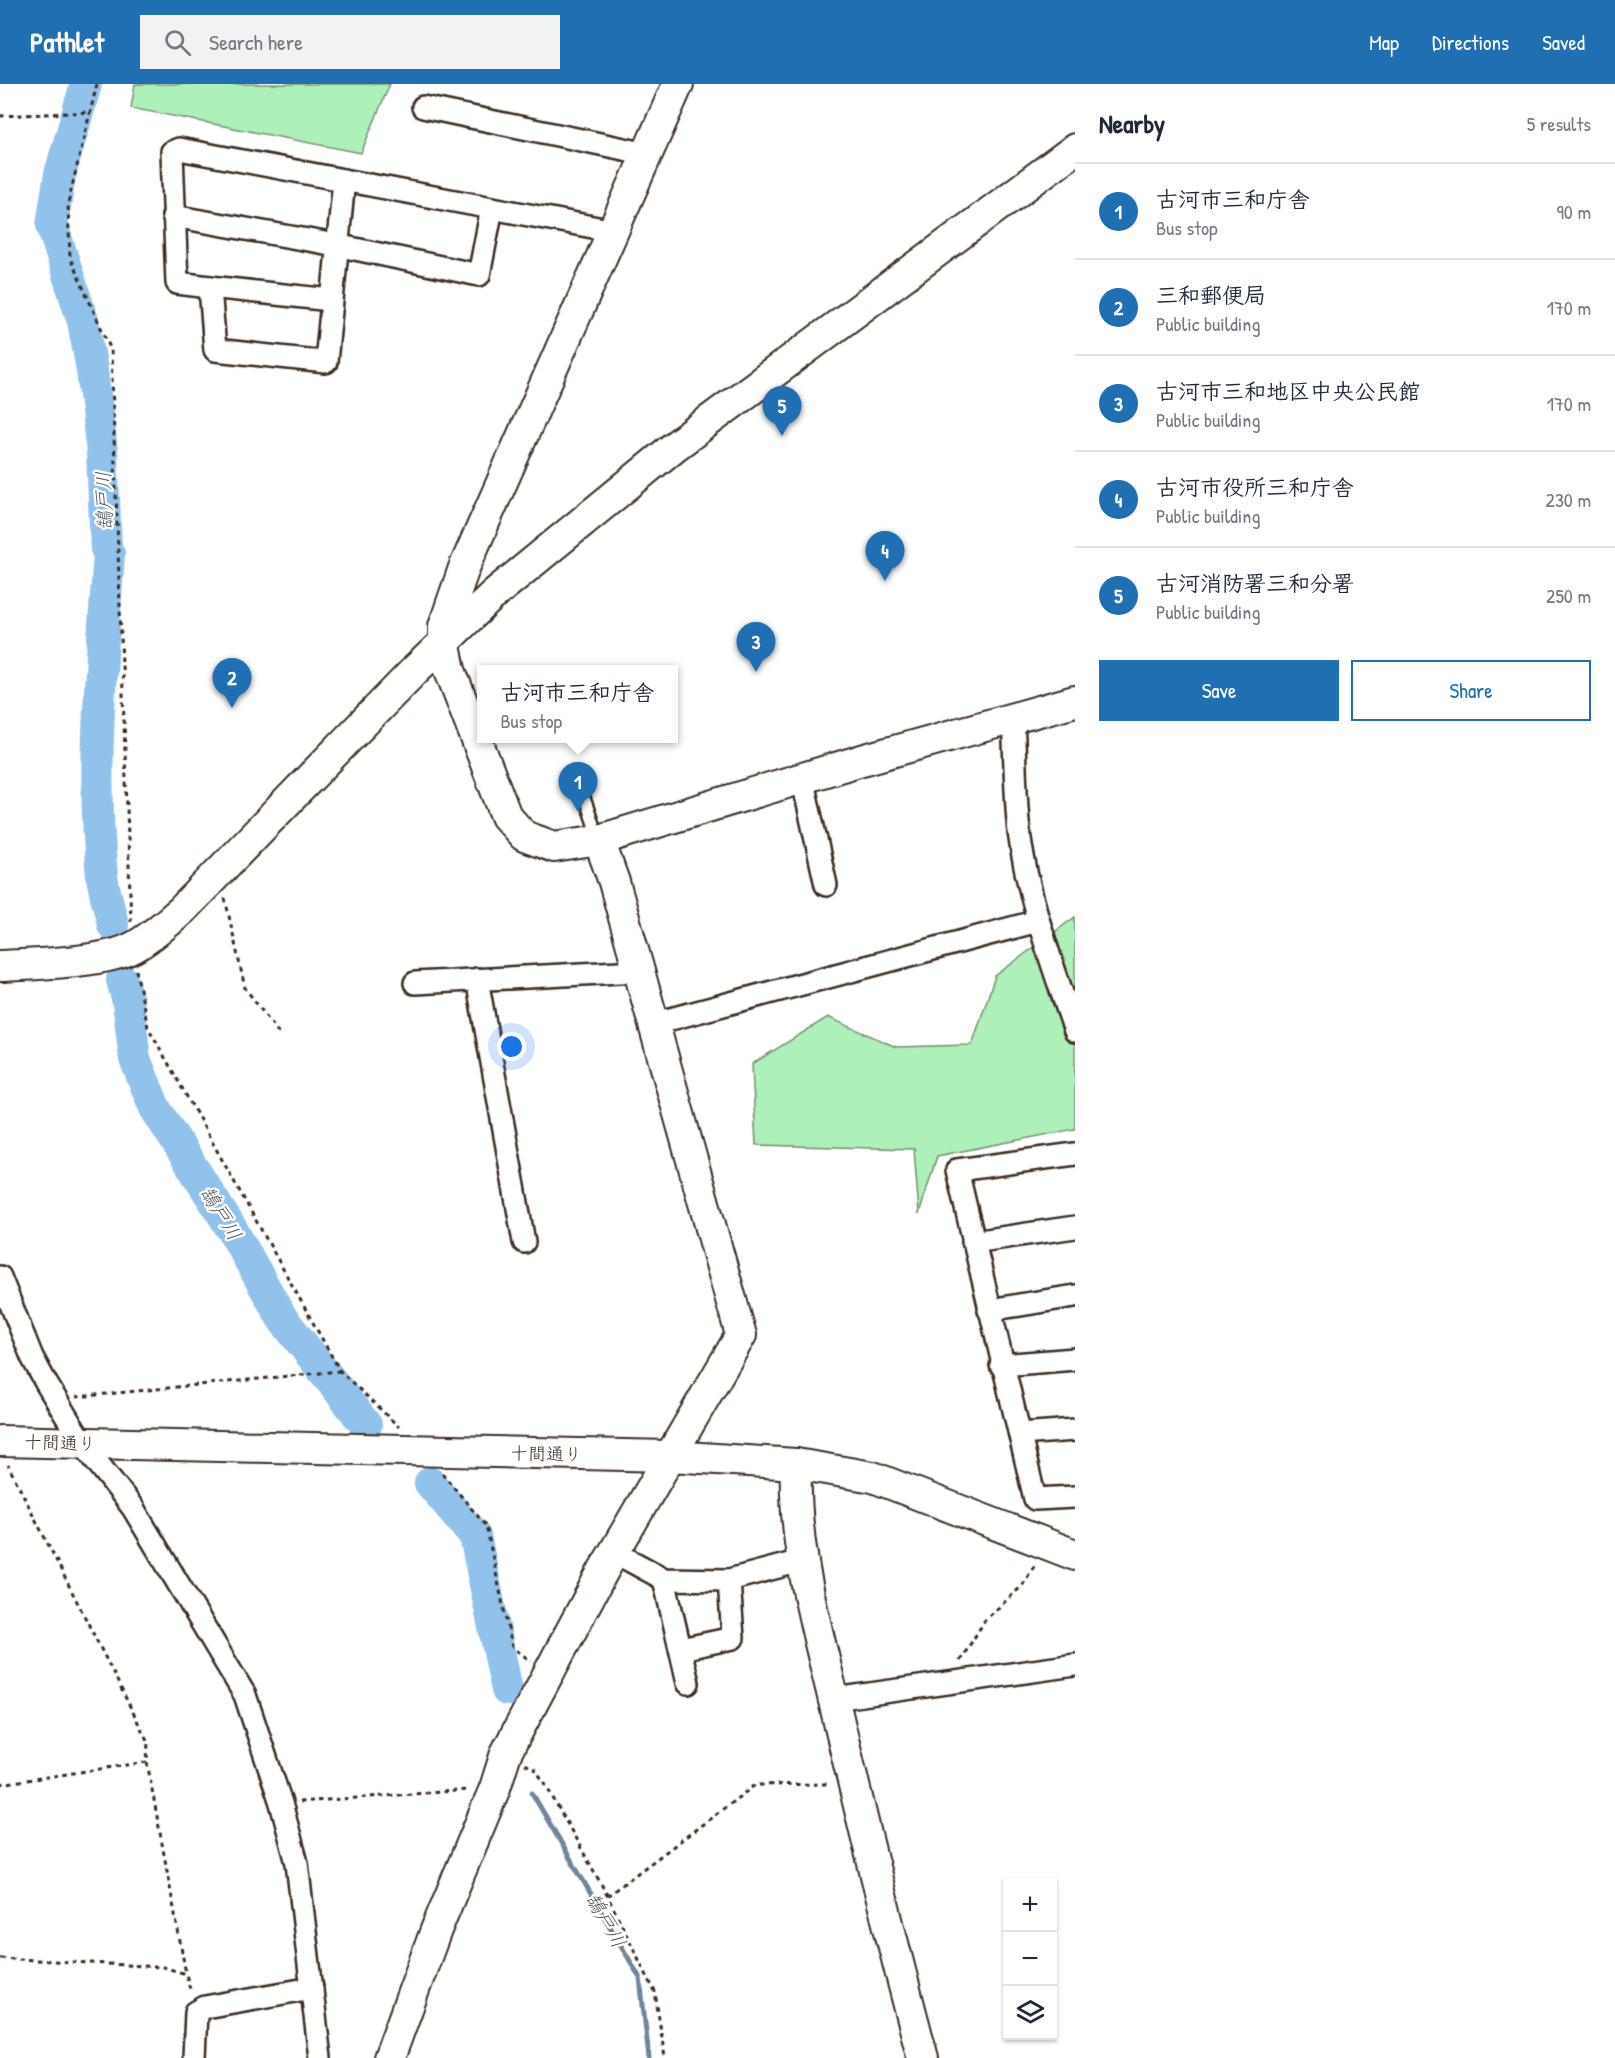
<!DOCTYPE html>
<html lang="en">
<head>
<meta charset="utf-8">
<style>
  :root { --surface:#fff; --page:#f2f2f3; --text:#1f2937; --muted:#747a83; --line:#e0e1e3; --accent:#1f6fb2 }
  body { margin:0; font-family:"Patrick Hand","Klee One",sans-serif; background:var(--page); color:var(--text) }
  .controls { position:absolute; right:18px; bottom:18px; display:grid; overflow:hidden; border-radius:0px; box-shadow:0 2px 4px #0004 }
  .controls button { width:54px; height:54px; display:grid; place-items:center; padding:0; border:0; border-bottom:2px solid var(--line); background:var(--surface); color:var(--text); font:30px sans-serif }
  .you { position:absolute; left:512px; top:963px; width:21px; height:21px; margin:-15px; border:4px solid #fff; border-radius:50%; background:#1a73e8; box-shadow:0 0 0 9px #1a73e833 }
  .badge { display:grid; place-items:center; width:39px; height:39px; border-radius:50%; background:var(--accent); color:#fff; font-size:20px; font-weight:700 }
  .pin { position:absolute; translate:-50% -50px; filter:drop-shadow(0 2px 3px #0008) }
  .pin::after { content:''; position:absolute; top:32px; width:21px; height:18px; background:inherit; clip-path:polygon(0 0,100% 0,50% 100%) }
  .popup { position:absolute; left:477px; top:581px; width:201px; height:78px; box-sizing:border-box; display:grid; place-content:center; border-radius:0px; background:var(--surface); filter:drop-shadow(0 2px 4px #0005); font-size:20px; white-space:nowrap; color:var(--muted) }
  .popup b { font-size:22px; color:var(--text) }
  .popup::after { content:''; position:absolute; left:50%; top:100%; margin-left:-12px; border:12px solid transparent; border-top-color:var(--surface) }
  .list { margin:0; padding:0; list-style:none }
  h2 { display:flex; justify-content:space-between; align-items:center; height:78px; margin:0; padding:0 24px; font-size:26px }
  h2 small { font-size:20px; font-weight:400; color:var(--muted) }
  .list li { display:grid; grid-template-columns:39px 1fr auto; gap:18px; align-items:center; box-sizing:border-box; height:96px; padding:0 24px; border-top:2px solid var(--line) }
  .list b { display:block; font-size:22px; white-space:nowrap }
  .list p { margin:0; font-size:20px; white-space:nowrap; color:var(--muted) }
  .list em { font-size:20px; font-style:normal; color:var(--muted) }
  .actions { display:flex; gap:12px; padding:18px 24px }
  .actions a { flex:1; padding:14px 0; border:2px solid var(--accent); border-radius:0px; text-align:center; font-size:21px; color:var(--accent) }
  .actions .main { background:var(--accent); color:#fff }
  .icon { flex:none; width:33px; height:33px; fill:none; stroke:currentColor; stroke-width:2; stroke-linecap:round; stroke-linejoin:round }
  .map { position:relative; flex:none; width:1075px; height:1974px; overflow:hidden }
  header { display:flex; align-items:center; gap:36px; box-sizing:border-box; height:84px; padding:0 30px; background:var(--accent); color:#fff }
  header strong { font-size:28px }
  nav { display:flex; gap:33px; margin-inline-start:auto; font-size:21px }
  .search { width:420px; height:54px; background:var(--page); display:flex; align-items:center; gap:15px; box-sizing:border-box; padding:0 21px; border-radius:0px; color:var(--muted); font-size:22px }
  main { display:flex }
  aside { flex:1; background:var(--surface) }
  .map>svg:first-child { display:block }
  .green { fill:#adf0b9; stroke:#748d6c; stroke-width:1.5 }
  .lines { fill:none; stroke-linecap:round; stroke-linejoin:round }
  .stream { stroke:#6e859a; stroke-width:5 }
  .river { stroke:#90c2ec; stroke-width:32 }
  .lane-casing { stroke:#3b2a1e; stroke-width:15 }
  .street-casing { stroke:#3b2a1e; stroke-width:26 }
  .secondary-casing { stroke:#3b2a1e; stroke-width:34 }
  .path { stroke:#3b2a1e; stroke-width:3; stroke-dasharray:4.5 4.5; stroke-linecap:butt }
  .lane { stroke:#fff; stroke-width:10 }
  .street { stroke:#fff; stroke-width:21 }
  .secondary { stroke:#fff; stroke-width:30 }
  .labels { text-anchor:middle; stroke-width:4.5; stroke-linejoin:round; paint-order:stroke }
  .street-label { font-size:18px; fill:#3b2a1e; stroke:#fff }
  .water-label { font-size:20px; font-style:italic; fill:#54585c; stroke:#fff }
</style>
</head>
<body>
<header>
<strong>Pathlet</strong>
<div class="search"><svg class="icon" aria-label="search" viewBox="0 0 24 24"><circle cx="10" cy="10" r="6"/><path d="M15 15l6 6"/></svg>Search here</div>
<nav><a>Map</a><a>Directions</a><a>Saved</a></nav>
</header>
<main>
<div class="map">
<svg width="1075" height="1974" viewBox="0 0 1075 1974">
  <rect width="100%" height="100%" fill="#fff"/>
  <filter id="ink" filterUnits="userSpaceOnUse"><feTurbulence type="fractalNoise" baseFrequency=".0167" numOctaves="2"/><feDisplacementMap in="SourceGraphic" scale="12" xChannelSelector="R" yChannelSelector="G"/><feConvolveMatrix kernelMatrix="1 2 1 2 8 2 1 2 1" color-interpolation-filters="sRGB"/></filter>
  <g filter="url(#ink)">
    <g class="green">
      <path d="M135 0H390L361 69 131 24Z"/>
      <path d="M1075 833V1045L937 1072 919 1130 914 1065 756 1061 752 980 828 933 896 963 972 961 995 892Z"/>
    </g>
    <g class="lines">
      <path class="stream" d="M532 1709 640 1894 649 1974"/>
      <g class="river">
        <path d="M86 0 60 90 52 141 83 237 92 286 102 368 106 465 109 469C102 576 91 684 102 792 104 808 110 825 113 841"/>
        <path d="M122 896 128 918 135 975 155 1024 233 1147 282 1234 366 1341"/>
        <path d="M430 1399 475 1452 507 1606"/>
      </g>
      <g class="lane-casing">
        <path id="lane" d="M581 704 598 753"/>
      </g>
      <g class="street-casing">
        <g id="street">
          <path d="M423 23 648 70"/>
          <path d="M344 96 326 278 215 266 210 203 177 199 172 68 179 65 614 147"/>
          <path d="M173 132 336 161 479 191 492 124"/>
          <path d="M210 203 331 216"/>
          <path d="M1013 634C1015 671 1015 711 1019 748 1028 816 1053 882 1075 947"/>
          <path d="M802 693 826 801"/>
          <path d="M477 895 524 1158"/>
          <path d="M415 899 638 887"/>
          <path d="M652 940 1038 837"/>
          <path d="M1075 1070 957 1086 1035 1415 1075 1413"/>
          <path d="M973 1158 1075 1143"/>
          <path d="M0 1193 32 1273 46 1299 83 1360 133 1424 245 1611 281 1719 297 1779 320 1974"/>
          <path d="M989 1226 1075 1212"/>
          <path d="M1001 1281 1075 1275"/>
          <path d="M1020 1350 1075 1346"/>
          <path d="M614 1468 664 1495 729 1496 801 1477"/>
          <path d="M664 1495 688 1599"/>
          <path d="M681 1565 733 1554 729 1496"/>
          <path d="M834 1615 1075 1581"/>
          <path d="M194 1974 196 1928 205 1923 312 1904"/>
        </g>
      </g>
      <g class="secondary-casing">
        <g id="secondary">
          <path d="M678 0 464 484 444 542V557L450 586 506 732 524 752 554 763 599 756 862 676 1075 617"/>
          <path d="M0 882C34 880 105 879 134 863 152 853 167 839 182 826L415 586 494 510 675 362 1075 65"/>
          <path d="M0 1357 670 1372 796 1380 873 1393 1075 1471"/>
          <path d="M796 1380C793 1464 815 1536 834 1617 862 1736 891 1855 923 1974"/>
          <path d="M389 1974 436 1846 495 1704 506 1669 603 1487 741 1251 614 798 599 756"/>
        </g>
      </g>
      <g class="path">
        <path d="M97 0 68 119 70 174 111 266 131 838"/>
        <path d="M0 32 91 28"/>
        <path d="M225 814 245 904 280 951"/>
        <path d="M136 886 148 943 340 1287 399 1343"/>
        <path d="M76 1313 340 1287"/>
        <path d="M442 1389 486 1442 512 1563 531 1577"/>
        <path d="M960 1577 985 1536 1022 1502 1036 1479"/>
        <path d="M147 1678 186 1890"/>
        <path d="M525 1680 535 1685 544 1698 605 1807 655 1908 665 1974"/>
        <path d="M0 1700 147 1678 148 1658 8 1381"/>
        <path d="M299 1718 469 1706"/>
        <path d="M607 1812 755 1701 829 1700"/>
        <path d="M0 1874 163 1883 186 1890 191 1909"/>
      </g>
      <use href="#lane" class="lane"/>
      <use href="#street" class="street"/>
      <use href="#secondary" class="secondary"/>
    </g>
  </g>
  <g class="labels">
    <g class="street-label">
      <text transform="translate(60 1359) rotate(2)" y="6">十間通り</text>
      <text transform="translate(546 1370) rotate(1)" y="6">十間通り</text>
    </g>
    <g class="water-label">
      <text transform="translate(104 417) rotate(-92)" y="7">鵠戸川</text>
      <text transform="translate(221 1129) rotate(58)" y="7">鵠戸川</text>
      <text transform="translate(606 1836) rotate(60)" y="7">鵠戸川</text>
    </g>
  </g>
</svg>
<div class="controls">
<button>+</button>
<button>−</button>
<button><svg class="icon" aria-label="layers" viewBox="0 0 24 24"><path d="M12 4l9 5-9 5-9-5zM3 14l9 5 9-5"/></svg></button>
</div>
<div class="you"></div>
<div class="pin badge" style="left:578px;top:728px">1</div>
<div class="popup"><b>古河市三和庁舎</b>Bus stop</div>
<div class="pin badge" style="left:232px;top:624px">2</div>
<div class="pin badge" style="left:756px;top:588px">3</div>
<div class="pin badge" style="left:885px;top:497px">4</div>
<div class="pin badge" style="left:782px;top:352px">5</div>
</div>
<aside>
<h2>Nearby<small>5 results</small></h2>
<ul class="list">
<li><span class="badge">1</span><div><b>古河市三和庁舎</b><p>Bus stop</p></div><em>90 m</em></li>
<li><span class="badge">2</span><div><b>三和郵便局</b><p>Public building</p></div><em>170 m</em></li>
<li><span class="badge">3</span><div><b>古河市三和地区中央公民館</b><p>Public building</p></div><em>170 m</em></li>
<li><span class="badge">4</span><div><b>古河市役所三和庁舎</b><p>Public building</p></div><em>230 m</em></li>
<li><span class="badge">5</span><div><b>古河消防署三和分署</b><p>Public building</p></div><em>250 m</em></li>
</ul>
<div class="actions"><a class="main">Save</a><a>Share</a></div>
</aside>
</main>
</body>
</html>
